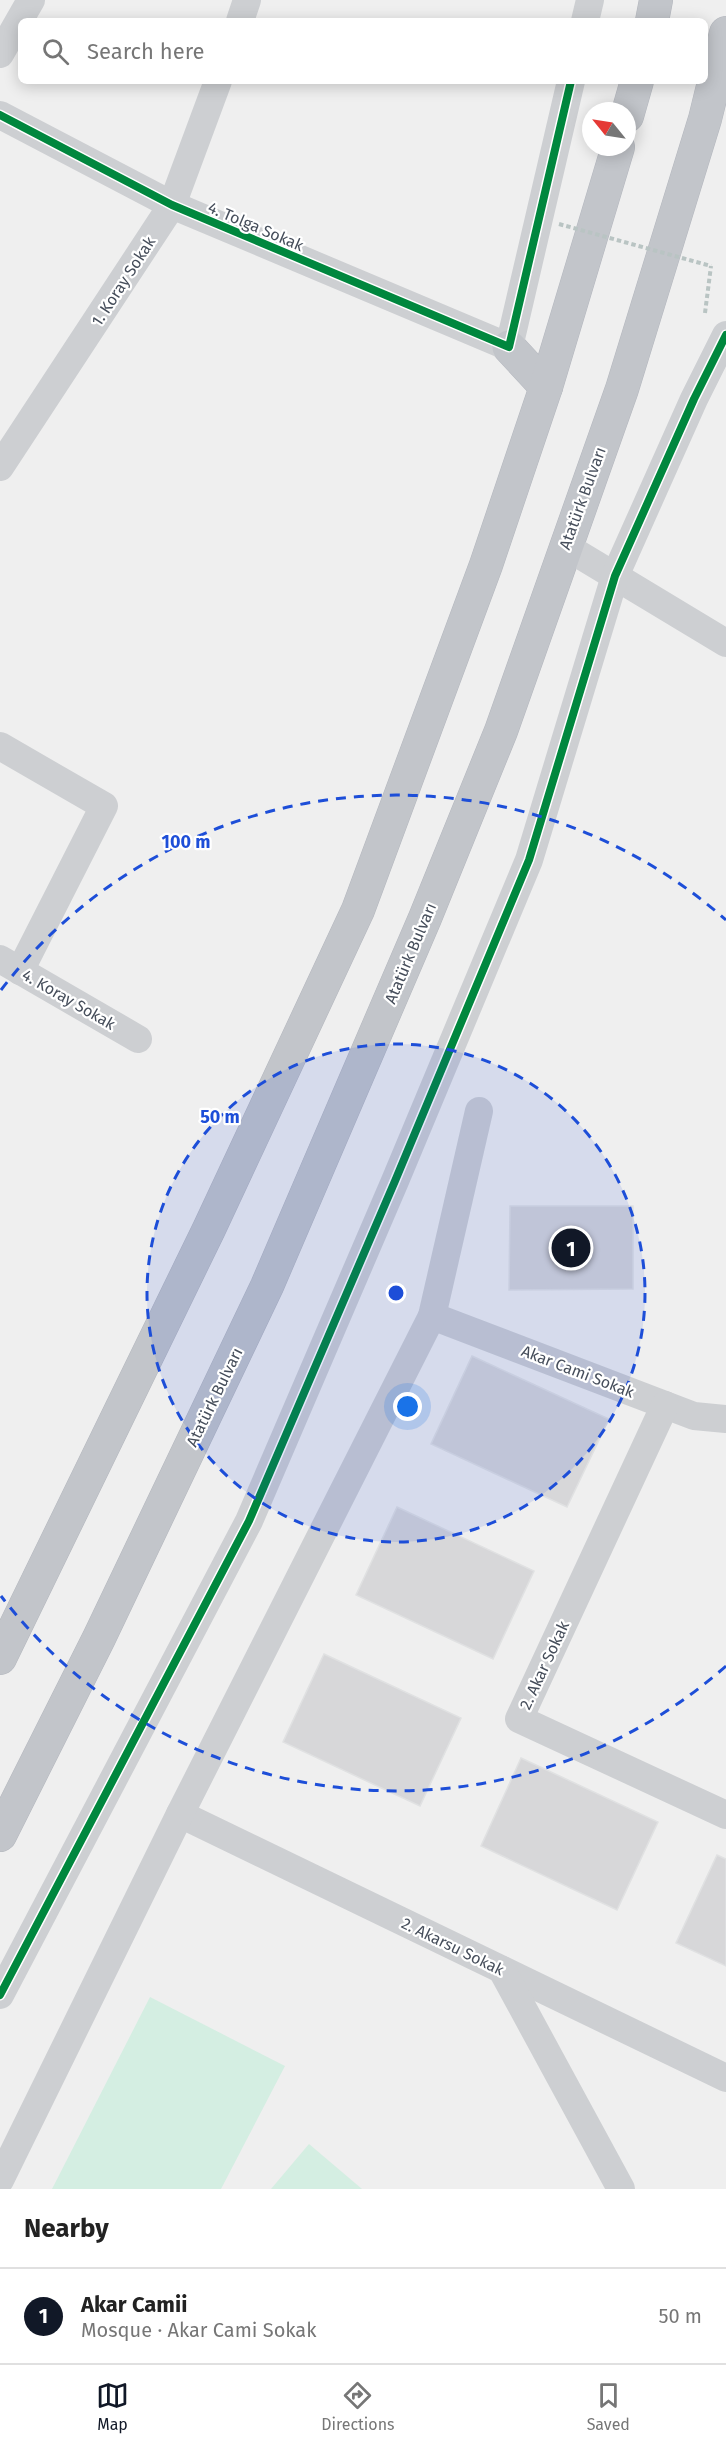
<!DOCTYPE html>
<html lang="en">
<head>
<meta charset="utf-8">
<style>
  :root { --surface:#fff; --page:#f6f6f6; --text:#222; --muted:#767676; --line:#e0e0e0; --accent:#111827 }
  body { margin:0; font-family:"Fira Sans",sans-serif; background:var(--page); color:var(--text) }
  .compass { position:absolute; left:582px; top:102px; width:54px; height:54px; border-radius:50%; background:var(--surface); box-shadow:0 3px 15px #0003; rotate:300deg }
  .you { position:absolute; left:408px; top:1407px; width:21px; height:21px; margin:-15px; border:4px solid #fff; border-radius:50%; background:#1a73e8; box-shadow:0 0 0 9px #1a73e833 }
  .badge { display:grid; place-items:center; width:39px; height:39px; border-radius:50%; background:var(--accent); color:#fff; font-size:20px; font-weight:700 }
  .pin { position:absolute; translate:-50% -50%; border:3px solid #fff; box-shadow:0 2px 6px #0006 }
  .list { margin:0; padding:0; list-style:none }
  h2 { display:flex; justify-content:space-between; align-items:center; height:78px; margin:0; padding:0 24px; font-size:26px }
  h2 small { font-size:20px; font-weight:400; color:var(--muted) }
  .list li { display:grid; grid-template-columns:39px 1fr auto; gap:18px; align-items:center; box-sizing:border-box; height:96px; padding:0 24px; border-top:2px solid var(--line) }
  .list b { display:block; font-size:22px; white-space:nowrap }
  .list p { margin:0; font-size:20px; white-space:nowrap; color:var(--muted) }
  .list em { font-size:20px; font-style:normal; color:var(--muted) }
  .icon { flex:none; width:33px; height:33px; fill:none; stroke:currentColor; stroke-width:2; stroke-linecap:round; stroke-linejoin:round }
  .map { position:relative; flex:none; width:726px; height:2189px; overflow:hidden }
  .search { position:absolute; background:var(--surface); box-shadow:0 3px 15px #0003; left:18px; right:18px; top:18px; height:66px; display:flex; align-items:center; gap:15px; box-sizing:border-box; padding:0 21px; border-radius:9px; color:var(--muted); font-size:22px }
  .sheet { height:174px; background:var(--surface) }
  nav { display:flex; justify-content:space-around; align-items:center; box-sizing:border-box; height:84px; border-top:2px solid var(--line); background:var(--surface); font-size:16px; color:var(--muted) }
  nav a { display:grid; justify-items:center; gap:3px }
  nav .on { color:var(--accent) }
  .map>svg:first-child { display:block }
  .green { fill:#d4eee2 }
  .building { fill:#d7d7d9; stroke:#e0e1e2; stroke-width:1.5 }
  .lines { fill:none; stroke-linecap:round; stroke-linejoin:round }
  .trunk-casing { stroke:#b4b7be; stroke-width:34 }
  .path { stroke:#b9c4c3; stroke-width:4; stroke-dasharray:4.5 3; stroke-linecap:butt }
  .minor { stroke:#cdcfd2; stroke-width:28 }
  .trunk { stroke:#c2c5ca; stroke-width:33 }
  .path-bridge { stroke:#b9c4c3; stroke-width:4; stroke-dasharray:4.5 3; stroke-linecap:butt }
  .cycleway-casing { stroke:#fff; stroke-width:11 }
  .cycleway { stroke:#00873e; stroke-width:8 }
  .ring { fill:none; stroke:#1d4ed8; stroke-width:3; stroke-dasharray:10 8 }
  .labels { text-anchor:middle; stroke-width:4.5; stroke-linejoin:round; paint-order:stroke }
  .street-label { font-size:16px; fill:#464e5b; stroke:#fff }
  .centre { fill:#1d4ed8; stroke:#fff; stroke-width:3 }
  .ring-label { font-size:18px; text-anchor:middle; font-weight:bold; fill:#1d4ed8; stroke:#fff; stroke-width:4.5; stroke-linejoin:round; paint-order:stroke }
</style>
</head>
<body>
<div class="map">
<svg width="726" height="2189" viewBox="0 0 726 2189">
  <rect width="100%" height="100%" fill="#efefef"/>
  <g class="green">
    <path d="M150 1997 285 2066 221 2189H52Z"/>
    <path d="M309 2144 362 2189H271Z"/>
  </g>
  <g class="building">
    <path d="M510 1206H633V1289L509 1290Z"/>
    <path d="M472 1356 609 1419 567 1507 431 1444Z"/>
    <path d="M397 1507 534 1571 493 1659 356 1595Z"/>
    <path d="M324 1654 461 1718 420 1806 283 1742Z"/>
    <path d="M521 1758 658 1822 617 1910 481 1846Z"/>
    <path d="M717 1855 726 1859V1966L676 1943Z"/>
  </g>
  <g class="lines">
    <g class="trunk-casing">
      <g id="trunk">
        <path d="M652 21 656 0"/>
        <path d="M627 116 637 81"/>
        <path d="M509 347 546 387"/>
        <path d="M0 1658 209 1229 358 910 486 565 546 387 618 147"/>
        <path d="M0 1835 99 1638 267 1286 425 918 501 731 622 389 705 119 726 33"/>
      </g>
    </g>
    <path class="path" d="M705 313 711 266"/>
    <g class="minor">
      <path d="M240 21 247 0"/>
      <path d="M585 21 590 0"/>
      <path d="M0 54 31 0"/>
      <path d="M0 115 172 205 509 347 571 81"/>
      <path d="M0 467 172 205 218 81"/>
      <path d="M565 546 726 643"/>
      <path d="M0 746 104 806 20 971"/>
      <path d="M0 959 138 1039"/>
      <path d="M432 1316 694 1416 726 1419"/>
      <path d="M665 1405 519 1719 726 1815"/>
      <path d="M180 1814 726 2078"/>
      <path d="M502 1970 621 2189"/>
      <path d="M0 1995 249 1521 395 1181 529 860 615 576 694 399 726 335"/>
      <path d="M0 2180 180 1814 432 1316 479 1111"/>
    </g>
    <use href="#trunk" class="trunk"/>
    <path class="path-bridge" d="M559 224 711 266"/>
    <g class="cycleway-casing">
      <g id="cycleway">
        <path d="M0 115 172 205 509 347 571 81"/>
        <path d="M0 1995 249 1521 395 1181 529 860 615 576 694 399 726 335"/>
      </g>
    </g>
    <use href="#cycleway" class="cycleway"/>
  </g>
  <circle cx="396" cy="1293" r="249" fill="#1d4ed8" fill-opacity=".12"/>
  <g class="ring">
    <circle cx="396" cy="1293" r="249"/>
    <path d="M726 1666A498 498 0 0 1 1 1596M1 990A498 498 0 0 1 726 920"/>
  </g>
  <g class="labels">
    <g class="street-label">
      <text transform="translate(256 226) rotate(23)" y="6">4. Tolga Sokak</text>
      <text transform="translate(123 281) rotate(-57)" y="6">1. Koray Sokak</text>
      <text transform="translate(582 498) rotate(-70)" y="6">Atatürk Bulvarı</text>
      <text transform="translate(410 953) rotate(-67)" y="6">Atatürk Bulvarı</text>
      <text transform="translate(69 999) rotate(30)" y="6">4. Koray Sokak</text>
      <text transform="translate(578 1371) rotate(21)" y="6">Akar Cami Sokak</text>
      <text transform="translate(214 1397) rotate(-64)" y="6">Atatürk Bulvarı</text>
      <text transform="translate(544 1665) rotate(-65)" y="6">2. Akar Sokak</text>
      <text transform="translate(453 1946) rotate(26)" y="6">2. Akarsu Sokak</text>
    </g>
  </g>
  <circle cx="396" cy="1293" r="9" class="centre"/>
  <g class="ring-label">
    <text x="186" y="848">100 m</text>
    <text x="220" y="1123">50 m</text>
  </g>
</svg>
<svg class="compass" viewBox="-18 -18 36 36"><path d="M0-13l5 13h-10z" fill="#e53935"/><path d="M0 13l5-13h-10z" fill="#767676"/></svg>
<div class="you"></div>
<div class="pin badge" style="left:571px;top:1248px">1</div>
<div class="search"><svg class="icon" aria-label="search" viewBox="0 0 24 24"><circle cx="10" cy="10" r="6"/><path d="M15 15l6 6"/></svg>Search here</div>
</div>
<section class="sheet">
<h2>Nearby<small></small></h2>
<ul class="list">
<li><span class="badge">1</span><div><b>Akar Camii</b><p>Mosque · Akar Cami Sokak</p></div><em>50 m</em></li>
</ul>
</section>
<nav>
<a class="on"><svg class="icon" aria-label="map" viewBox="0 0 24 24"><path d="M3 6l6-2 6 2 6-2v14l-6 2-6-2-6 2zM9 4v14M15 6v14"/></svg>Map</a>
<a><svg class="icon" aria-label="directions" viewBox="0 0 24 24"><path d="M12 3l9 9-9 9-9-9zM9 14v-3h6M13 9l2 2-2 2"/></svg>Directions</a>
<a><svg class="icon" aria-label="saved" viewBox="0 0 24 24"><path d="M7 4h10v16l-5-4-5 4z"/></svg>Saved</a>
</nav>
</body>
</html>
